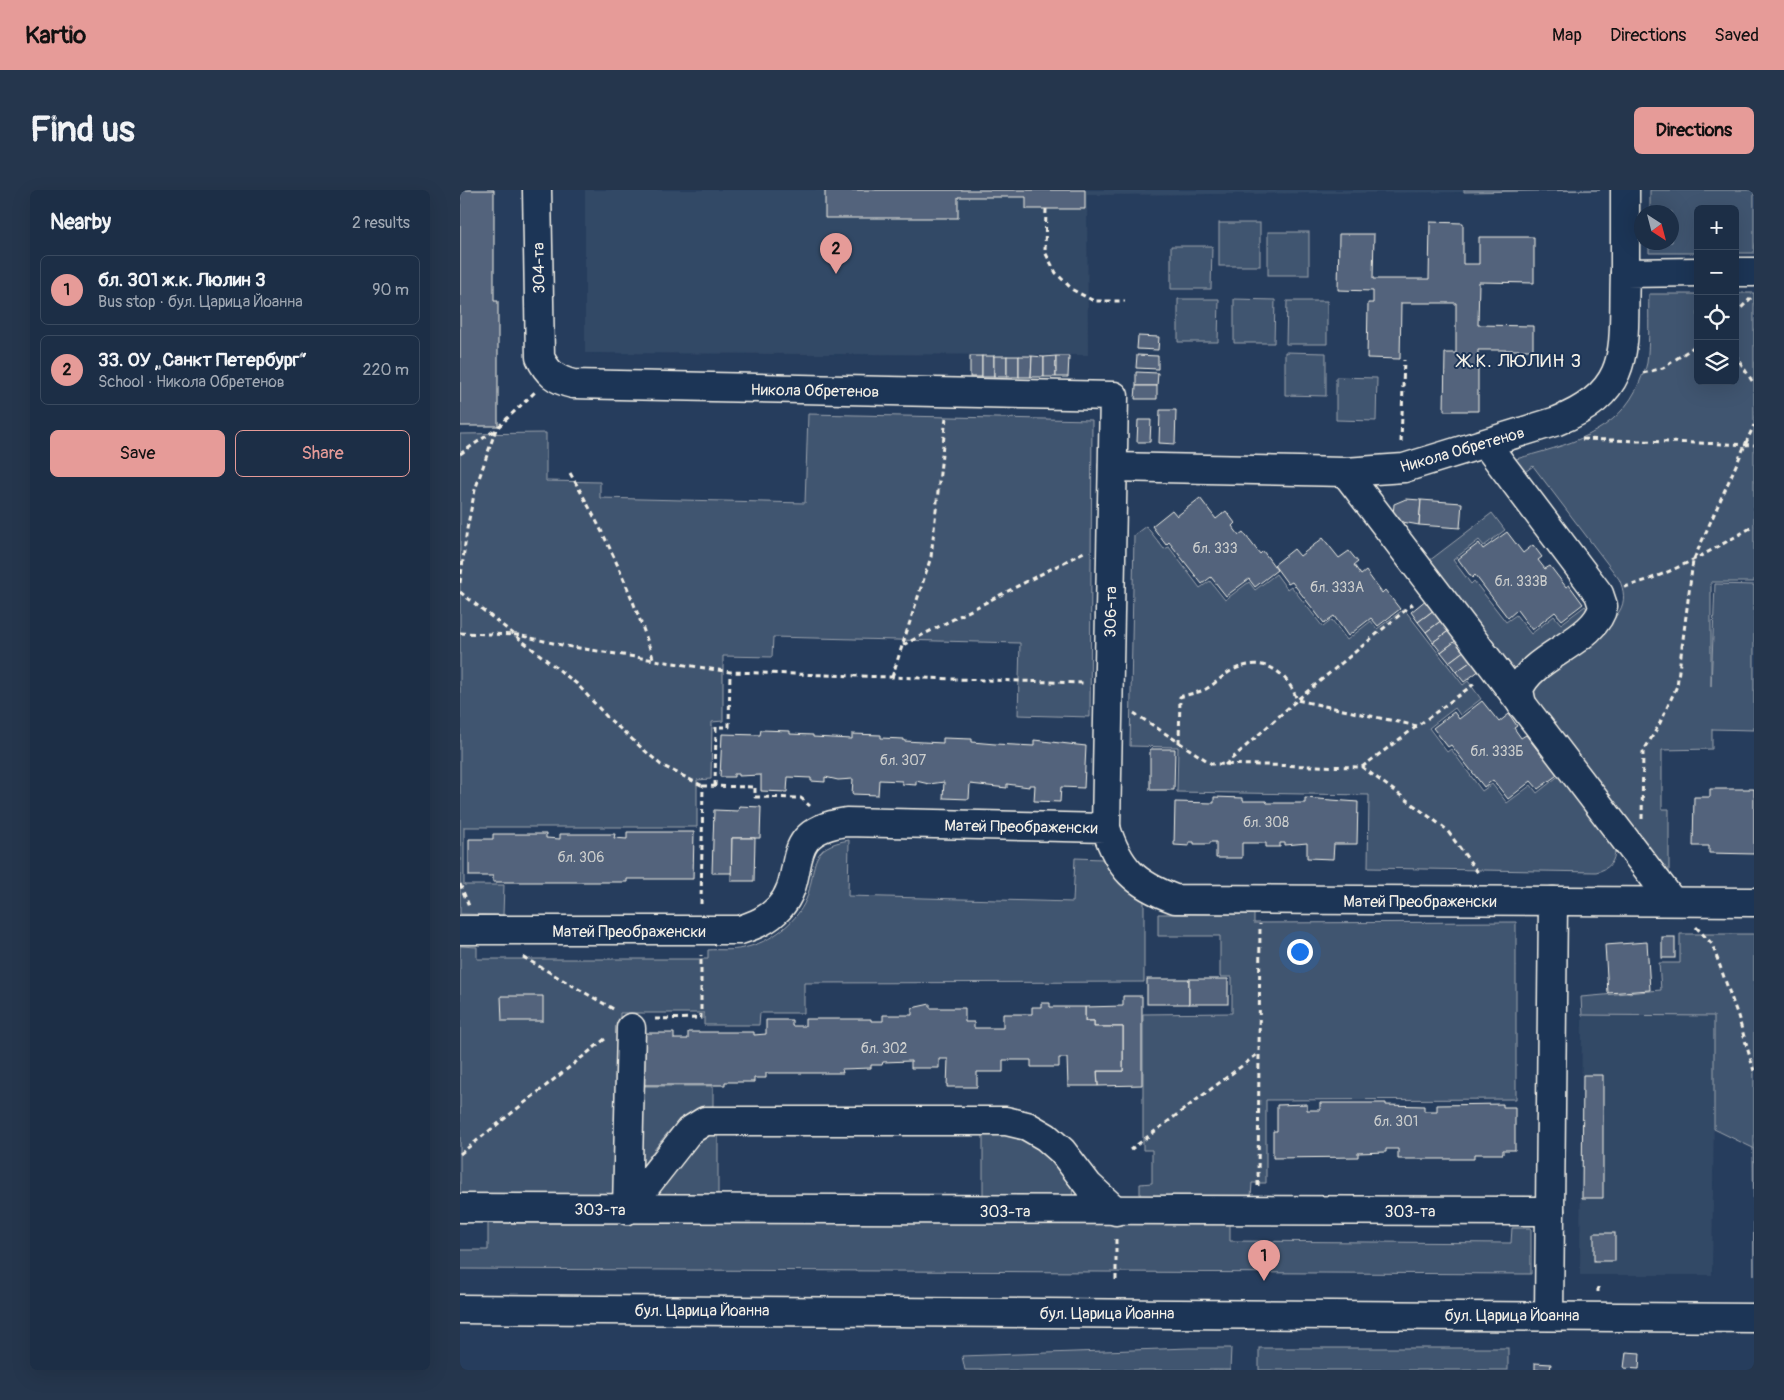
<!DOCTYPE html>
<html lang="en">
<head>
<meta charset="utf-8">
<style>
  :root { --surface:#1c2e46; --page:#25364d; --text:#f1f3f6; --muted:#a0a8b3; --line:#3a4a5f; --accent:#e69b98 }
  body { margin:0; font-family:Pangolin,sans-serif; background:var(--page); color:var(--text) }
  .controls { position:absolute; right:15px; top:15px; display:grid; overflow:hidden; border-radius:8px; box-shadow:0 5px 20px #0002 }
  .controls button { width:45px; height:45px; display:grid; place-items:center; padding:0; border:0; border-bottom:1px solid var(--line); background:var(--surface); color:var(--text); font:25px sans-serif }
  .compass { position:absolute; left:1174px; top:15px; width:45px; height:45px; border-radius:50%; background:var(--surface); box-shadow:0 5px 20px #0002; rotate:144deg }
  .you { position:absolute; left:839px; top:761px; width:18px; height:18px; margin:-12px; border:4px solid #fff; border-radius:50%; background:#1a73e8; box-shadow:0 0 0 8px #1a73e833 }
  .badge { display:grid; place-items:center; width:32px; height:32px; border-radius:50%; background:var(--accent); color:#111; font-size:16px; font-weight:700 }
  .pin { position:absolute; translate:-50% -41px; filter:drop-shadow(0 1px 2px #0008) }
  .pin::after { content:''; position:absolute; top:26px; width:18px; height:15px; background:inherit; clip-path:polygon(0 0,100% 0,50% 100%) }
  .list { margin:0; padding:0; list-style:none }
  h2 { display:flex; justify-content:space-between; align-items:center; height:65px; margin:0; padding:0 20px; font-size:21px }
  h2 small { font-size:16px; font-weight:400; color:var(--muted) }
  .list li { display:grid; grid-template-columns:32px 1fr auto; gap:15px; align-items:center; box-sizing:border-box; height:70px; margin:0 10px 10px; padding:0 10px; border:1px solid var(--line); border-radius:8px }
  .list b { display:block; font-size:19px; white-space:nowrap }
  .list p { margin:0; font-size:16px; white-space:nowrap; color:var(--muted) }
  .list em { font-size:16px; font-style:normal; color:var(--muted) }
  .actions { display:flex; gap:10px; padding:15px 20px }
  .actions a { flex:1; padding:11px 0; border:1px solid var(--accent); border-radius:8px; text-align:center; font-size:18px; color:var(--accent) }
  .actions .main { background:var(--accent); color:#111 }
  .icon { flex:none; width:28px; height:28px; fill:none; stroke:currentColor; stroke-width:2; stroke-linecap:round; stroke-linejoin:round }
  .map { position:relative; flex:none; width:1294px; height:1180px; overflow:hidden; border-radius:8px }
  header { display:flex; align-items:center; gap:30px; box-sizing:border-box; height:70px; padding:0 25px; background:var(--accent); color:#111 }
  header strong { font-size:24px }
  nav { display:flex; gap:28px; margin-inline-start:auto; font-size:18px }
  .intro { display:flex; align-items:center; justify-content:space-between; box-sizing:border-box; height:120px; padding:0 30px }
  h1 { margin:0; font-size:35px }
  .button { padding:12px 22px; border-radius:8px; background:var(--accent); color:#111; font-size:18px; font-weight:700 }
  main { display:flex; gap:30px; padding:0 30px }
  aside { flex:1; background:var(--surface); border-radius:8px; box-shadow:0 5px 20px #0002 }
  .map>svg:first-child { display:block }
  .built { fill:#334966 }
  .green { fill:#40546f; stroke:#9aa2ac }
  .building { fill:#52647b; stroke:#f4f1e8 }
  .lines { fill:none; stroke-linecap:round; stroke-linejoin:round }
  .minor-casing { stroke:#f4f1e8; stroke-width:31 }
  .major-casing { stroke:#f4f1e8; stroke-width:31 }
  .path { stroke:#f4f1e8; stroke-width:3; stroke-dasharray:5 4; stroke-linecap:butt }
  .minor { stroke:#1d3557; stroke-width:28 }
  .major { stroke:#1d3557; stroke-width:28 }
  .labels { text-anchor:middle; stroke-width:4; stroke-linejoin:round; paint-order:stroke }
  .number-label { font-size:14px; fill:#cccecd }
  .street-label { font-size:16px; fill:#f4f1e8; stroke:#1d3557 }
  .quarter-label { font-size:19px; letter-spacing:1px; fill:#f4f1e8; stroke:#1d3557 }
</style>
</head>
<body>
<header>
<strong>Kartio</strong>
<nav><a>Map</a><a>Directions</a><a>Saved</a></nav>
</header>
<div class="intro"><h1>Find us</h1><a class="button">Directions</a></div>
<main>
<aside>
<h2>Nearby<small>2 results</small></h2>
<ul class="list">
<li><span class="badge">1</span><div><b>бл. 301 ж.к. Люлин 3</b><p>Bus stop · бул. Царица Йоанна</p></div><em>90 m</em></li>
<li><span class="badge">2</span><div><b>33. ОУ „Санкт Петербург“</b><p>School · Никола Обретенов</p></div><em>220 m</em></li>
</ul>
<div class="actions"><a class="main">Save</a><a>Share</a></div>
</aside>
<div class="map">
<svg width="1294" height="1180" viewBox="0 0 1294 1180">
  <rect width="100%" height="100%" fill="#263d5d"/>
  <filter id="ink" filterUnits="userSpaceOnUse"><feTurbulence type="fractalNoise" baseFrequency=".02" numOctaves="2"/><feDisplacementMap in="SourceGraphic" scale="10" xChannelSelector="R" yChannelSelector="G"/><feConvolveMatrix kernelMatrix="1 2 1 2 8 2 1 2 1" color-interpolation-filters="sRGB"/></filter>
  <g filter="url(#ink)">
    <g class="built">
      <path d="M125 0H1004V2L627 5 628 165 125 163Z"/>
      <path d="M1122 825H1255L1252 1085H1120Z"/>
    </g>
    <g class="green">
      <path d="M1004 0H1140L1004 2Z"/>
      <path d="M1190 0H1294V63H1275V19H1238V63H1189V53L1212 52V22H1190Z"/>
      <rect x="759" y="33" width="41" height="43"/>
      <rect x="808" y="42" width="41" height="43"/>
      <path d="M711 56H752L751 99H711Z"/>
      <path d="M1275 103H1294V392H1251V497L1255 394 1294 395V540L1252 539V559L1202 560V619H1209V683H1202L1070 509 1072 492C1091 477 1149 439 1159 422 1166 411 1164 400 1159 389L1073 276 1061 285 1056 269C1106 255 1159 244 1180 191 1182 185 1186 179 1187 173 1190 151 1188 126 1189 104H1238V191H1275Z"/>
      <path d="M718 109H759L758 152H718Z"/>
      <path d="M774 109 815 110 814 153H774Z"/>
      <path d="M827 111H867V154H826Z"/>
      <path d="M825 162 866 163V206L825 205Z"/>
      <path d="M876 187 917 188 916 231 876 230Z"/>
      <path d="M348 224 632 230 630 527 558 525 560 453 313 447 312 467 263 466V531L252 532 251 589 237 590V637H4V695H44L43 725 0 724V244L86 243V291L140 292V308L345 313Z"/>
      <path d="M1032 323 1045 340 1024 356 1019 350 993 370 1011 394 1014 391 1046 432 1056 425 1071 444 1094 426 1101 434 1125 416 1131 424 1050 486 965 374Z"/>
      <path d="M686 336 704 359 709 357 740 398 750 391 765 410 789 392 795 400 816 384 827 399 831 396 863 437 872 430 887 450 911 431 917 439 944 419 1003 495 1008 491 1021 509 1000 525 995 518 969 538 987 562 991 559 1022 601 1032 594 1047 613 1071 595 1077 603 1101 584 1155 659C1155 672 1149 679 1136 682L908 678 909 605 717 602 718 557 670 556 674 345Z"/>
      <path d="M389 650 388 706 613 712 615 668 642 669 660 693 684 711V792L344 793V823H300L299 835H244V823H160V1010H0V756L17 757V769H248V760C259 759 272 761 283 758 310 753 340 731 348 704 357 673 349 657 389 650Z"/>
      <path d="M698 724H794V733L1056 732V909L806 910V993H792L791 1007 680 1008V994L692 993V960H683V824L772 823V787H760V746H698Z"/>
      <path d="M1220 744H1294V1085L1293 958 1254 939V826L1122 825 1121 807 1201 800 1199 773H1220Z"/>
      <path d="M179 896H253V916C218 919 200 954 179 980Z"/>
      <path d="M258 943V1010H191L238 950 249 944Z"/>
      <path d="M523 943C556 943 580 953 601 979 604 984 611 990 612 995 613 999 612 1006 612 1010H523Z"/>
      <path d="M28 1033H770V1051L1051 1053 1052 1038H1071V1084L0 1079V1060H28Z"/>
      <path d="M729 1158H771L770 1180H505L502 1166Z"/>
      <rect x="799" y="1158" width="249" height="22"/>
    </g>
    <g class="building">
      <path d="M0 0H34V111H38V236H0Z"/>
      <path d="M365 0H625V19H566V7H498V28H365Z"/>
      <path d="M970 32 1003 33V74H1019V47H1074V93L1019 92 1018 135 1073 136V160H1018V221H984L985 163H996V113H941L940 169 907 168 908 113H913V101L878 100 879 44H914L913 89H969Z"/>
      <path d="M678 146 699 147 698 160 677 159Z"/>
      <path d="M677 165 698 166V179L676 178Z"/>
      <rect x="510" y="166" width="12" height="21"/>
      <rect x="522" y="166" width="12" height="21"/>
      <rect x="534" y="166" width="13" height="21"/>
      <rect x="547" y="166" width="12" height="21"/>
      <path d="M559 166H572L571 187H559Z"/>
      <path d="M572 166 584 167V187H571Z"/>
      <path d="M596 166V187H584V167Z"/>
      <path d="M596 166H609L608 187H596Z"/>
      <path d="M676 182 698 183 697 196H676Z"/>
      <path d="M676 196H697V209H675Z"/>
      <path d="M700 220H716L715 254 699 253Z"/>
      <path d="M678 230H691L690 252H677Z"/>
      <path d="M740 308 756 329 766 321 775 333 772 336 779 345 783 342 800 364 803 361 817 380 795 397 789 389 766 406 751 387 742 394 709 352 706 355 692 336 712 320 717 326Z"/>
      <path d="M946 309 961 310 959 335 937 331 933 326 934 314Z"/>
      <path d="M961 310 1002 313 1000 338 959 335Z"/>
      <path d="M1047 342 1063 363 1073 355 1082 367 1078 370 1085 379 1090 376 1106 397 1109 395 1123 414 1102 430 1095 422 1072 440 1057 420 1048 428 1015 385 1012 388 998 369 1019 353 1023 359Z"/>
      <path d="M863 348 879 368 889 361 898 372 894 375 901 385 906 381 922 403 925 400 940 419 918 436 911 428 888 446 874 426 864 433 832 392 828 394 814 375 834 359 840 366Z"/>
      <path d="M967 409 974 420 958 432 951 422Z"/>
      <path d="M974 420 982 430 966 442 958 432Z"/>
      <path d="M982 430 990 440 973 452 966 442Z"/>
      <path d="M990 440 997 450 981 462 973 452Z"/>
      <path d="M997 450 1005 460 989 472 981 462Z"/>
      <path d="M1005 460 1013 470 996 482 989 472Z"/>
      <path d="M1013 470 1020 480 1004 492 996 482Z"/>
      <path d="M1022 511 1039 532 1049 524 1057 536 1054 538 1061 548 1066 545 1082 566 1085 564 1100 583 1078 599 1071 591 1048 609 1033 590 1024 597 991 555 988 557 973 538 994 522 999 529Z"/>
      <path d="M301 540 330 541V544L353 545V547L392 549V544L421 545V548L444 549V551L483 553V548L512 549V552L535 554 574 556V550L626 556 624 598 601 597 600 612 574 611 575 595H569V597L547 594V598L510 594 509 609 483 608 484 592 469 594 456 591V595L442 594V591L419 590 418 605 392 604 393 589 378 590 365 587V592L351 591V588L328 587 327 602 301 601V585L279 586V584H274V587H260L262 544 300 545Z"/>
      <path d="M690 559H715L714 600H690Z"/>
      <path d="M1250 599H1294V664L1249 663V656H1233L1234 607H1250Z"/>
      <path d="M754 607 783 608V611H806L807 613H845V608L898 612 897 654H874L873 669 847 668V653L825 655V653H820V657H806V653H782V668H756V652H750V654H734V652H729V656L714 655 715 612 754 613Z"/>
      <path d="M279 616 301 617 300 648H272V683H252L254 620 278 621Z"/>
      <path d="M167 642H234L233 689H167V692H33V686H9V649H33V644H86V648L100 649V644H155L154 648 167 649Z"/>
      <path d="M272 648H295L294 691H271Z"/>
      <rect x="1202" y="747" width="13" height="21"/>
      <path d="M1187 752 1190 800 1148 803 1145 755Z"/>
      <rect x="687" y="789" width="42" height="25"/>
      <rect x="729" y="789" width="39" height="25"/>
      <path d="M41 806H83V831H42Z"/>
      <path d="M663 806H682V895L638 896 637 881H663V837H634V831H625V817L663 816Z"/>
      <path d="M581 813H590V817H625V831H634V837H663V881H637L638 896H608L607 868H599V877H571V870H543V882H517V897H487L488 869H479V878H451V871L423 872 422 875H411V878L382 879 383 883H306V888H294V892H265V895H181V869H185V843H214V849H228V842H294V845L306 844V830H332V836H345V829H411V831H423V825H452V818L470 814V818H505V832H514V838H543V824H572V817H581Z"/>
      <path d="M1123 885H1143V1008H1122Z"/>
      <path d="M860 913H926V915L964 916V921H977V915L1043 914V917H1055V960H1043V964H1014V969H938V959H926V962L898 963V967L813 968V941H817V915L847 914V920H860Z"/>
      <rect x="1134" y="1043" width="21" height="28"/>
      <path d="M1166 1162 1180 1163 1179 1179 1164 1178Z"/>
      <path d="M1075 1173 1091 1174 1090 1180H1075Z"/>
    </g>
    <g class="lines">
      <g class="minor-casing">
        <g id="minor">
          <path d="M77 0 80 167C87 183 96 190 113 194L654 206 646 638"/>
          <path d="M1275 82H1294"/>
          <path d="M1165 83V0"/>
          <path d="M1026 254 1139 404 1143 416C1137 451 1070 466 1059 500L1062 515"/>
          <path d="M653 277 885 282 944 278 1097 231C1176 200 1162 154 1165 83L1238 82"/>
          <path d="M885 282 1212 711"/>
          <path d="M0 740H280C295 735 308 730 319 718 350 684 317 642 386 632L646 638C659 679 675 694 715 709L1294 712"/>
          <path d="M0 1018 1090 1021"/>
          <path d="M167 1020 229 941 245 931H546L567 936 586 947 602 961 628 995 656 1021"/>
          <path d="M167 1020 171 838"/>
          <path d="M1089 1125 1093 711"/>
        </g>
      </g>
      <g class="major-casing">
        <path id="major" d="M0 1119 1294 1128"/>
      </g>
      <g class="path">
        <path d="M586 19 585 62 596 83 613 100 634 111H665"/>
        <path d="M1275 124 1291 108"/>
        <path d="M1275 164 1294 194"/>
        <path d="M1183 183 1203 178 1238 154"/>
        <path d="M1122 249 1294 255"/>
        <path d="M941 252 944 170"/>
        <path d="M0 264 35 240"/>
        <path d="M110 283C146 345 172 402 194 471"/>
        <path d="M0 393 7 339 15 300 36 239 75 202"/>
        <path d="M1164 397C1211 385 1252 360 1294 336"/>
        <path d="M0 402 117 494 147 527 201 575 243 596"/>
        <path d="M0 443 58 445 106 456 270 482 623 493"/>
        <path d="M443 455 624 362"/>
        <path d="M432 487 471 367 486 227"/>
        <path d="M674 523 752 574 902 577 986 639 1019 684"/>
        <path d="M719 553 720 507C728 504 738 503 746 499 755 494 762 486 771 481 801 465 826 479 837 510L957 536"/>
        <path d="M765 575 837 510 953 414"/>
        <path d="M902 577 1014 494"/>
        <path d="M255 596 256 537H269L270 482"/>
        <path d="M1182 629 1183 562 1199 535 1217 496 1233 371 1294 235"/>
        <path d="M0 694 9 716"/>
        <path d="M241 714 243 596 295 597V607L341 608 350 616"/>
        <path d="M1236 737 1252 754 1278 826 1294 881"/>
        <path d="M63 767 155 820"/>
        <path d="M195 829 241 828V765"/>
        <path d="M670 960 799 863"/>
        <path d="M0 964 145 849"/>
        <path d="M798 996 800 734"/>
        <path d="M656 1090V1046"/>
        <path d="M1138 1102V1094"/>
      </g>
      <use href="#minor" class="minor"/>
      <use href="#major" class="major"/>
    </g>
  </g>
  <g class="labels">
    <g class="number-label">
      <text x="755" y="363">бл. 333</text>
      <text x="1061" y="396">бл. 333В</text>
      <text x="877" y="402">бл. 333А</text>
      <text x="1037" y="566">бл. 333Б</text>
      <text x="443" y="575">бл. 307</text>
      <text x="806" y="637">бл. 308</text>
      <text x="121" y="672">бл. 306</text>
      <text x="424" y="863">бл. 302</text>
      <text x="936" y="936">бл. 301</text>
    </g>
    <g class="street-label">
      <text transform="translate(78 78) rotate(-91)" y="6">304-та</text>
      <text transform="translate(355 200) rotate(1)" y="6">Никола Обретенов</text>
      <text transform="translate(1002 259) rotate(-16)" y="6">Никола Обретенов</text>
      <text transform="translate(650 422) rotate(-89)" y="6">306-та</text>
      <text transform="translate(561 636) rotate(1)" y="6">Матей Преображенски</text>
      <text x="960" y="717">Матей Преображенски</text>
      <text x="169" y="747">Матей Преображенски</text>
      <text transform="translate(140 1019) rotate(1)" y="6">303-та</text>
      <text x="545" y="1027">303-та</text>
      <text x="950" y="1027">303-та</text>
      <text x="242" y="1126">бул. Царица Йоанна</text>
      <text x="647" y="1129">бул. Царица Йоанна</text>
      <text x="1052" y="1131">бул. Царица Йоанна</text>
    </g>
    <g class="quarter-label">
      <text x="1060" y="177">Ж.К. ЛЮЛИН 3</text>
    </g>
  </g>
</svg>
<div class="controls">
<button>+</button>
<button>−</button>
<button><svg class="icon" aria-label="locate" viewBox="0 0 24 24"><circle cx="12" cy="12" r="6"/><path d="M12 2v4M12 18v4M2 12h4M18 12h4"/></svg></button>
<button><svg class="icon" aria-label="layers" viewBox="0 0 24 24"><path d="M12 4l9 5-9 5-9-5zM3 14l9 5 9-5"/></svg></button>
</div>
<svg class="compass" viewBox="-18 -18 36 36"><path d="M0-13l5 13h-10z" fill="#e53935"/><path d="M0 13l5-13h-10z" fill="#a0a8b3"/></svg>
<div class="you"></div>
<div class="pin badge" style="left:804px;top:1091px">1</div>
<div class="pin badge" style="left:376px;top:84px">2</div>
</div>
</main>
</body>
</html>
